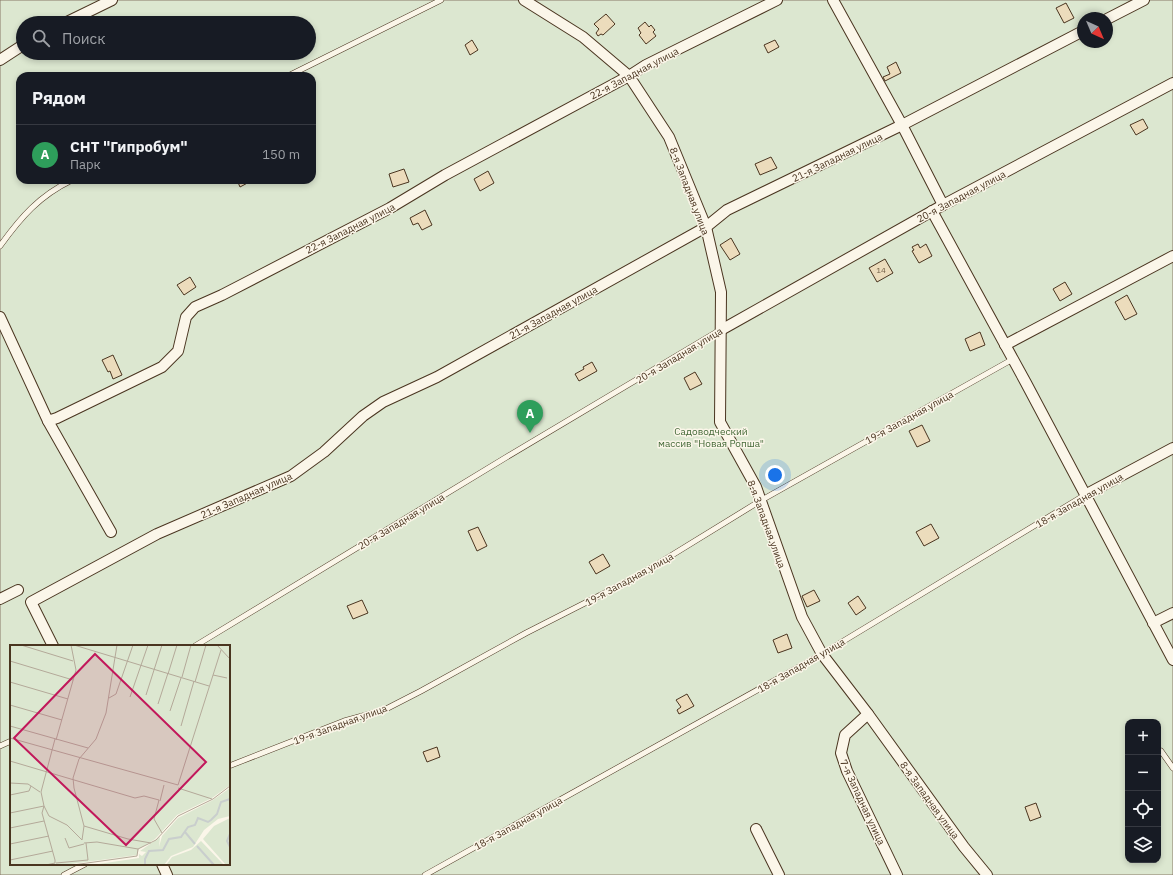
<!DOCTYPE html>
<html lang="ru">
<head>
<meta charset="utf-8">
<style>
  :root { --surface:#171b24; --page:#242831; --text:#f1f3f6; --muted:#9ea1a6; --line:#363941; --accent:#ea580c }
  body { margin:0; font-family:"IBM Plex Sans",sans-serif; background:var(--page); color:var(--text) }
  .controls { position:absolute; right:12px; bottom:12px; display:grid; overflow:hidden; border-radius:8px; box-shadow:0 2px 6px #0003 }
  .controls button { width:36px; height:36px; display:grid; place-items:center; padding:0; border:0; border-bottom:1px solid var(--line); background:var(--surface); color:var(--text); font:20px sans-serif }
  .compass { position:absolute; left:1077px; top:12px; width:36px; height:36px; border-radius:50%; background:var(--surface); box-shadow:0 2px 6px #0003; rotate:136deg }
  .you { position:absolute; left:775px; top:475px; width:14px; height:14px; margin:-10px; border:3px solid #fff; border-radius:50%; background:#1a73e8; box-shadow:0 0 0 6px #1a73e833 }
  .badge { display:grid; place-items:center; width:26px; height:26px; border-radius:50%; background:var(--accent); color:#fff; font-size:13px; font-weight:700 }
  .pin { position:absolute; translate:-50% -33px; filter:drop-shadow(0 1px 2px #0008) }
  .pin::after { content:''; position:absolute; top:21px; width:14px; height:12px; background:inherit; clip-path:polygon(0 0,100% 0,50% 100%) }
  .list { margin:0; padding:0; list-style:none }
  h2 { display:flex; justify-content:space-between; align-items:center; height:52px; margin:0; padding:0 16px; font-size:17px }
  h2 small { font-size:13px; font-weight:400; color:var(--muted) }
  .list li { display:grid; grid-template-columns:26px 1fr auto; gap:12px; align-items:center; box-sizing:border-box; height:60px; padding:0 16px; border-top:1px solid var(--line) }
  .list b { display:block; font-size:15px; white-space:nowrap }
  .list p { margin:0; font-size:13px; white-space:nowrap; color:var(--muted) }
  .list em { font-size:13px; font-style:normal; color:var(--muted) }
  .icon { flex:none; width:22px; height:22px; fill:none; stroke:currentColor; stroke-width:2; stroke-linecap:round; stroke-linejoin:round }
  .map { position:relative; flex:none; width:1173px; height:875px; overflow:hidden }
  .search { position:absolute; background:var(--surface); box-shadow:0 2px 6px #0003; left:16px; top:16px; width:300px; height:44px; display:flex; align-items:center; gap:10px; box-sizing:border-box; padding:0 14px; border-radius:22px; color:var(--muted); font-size:15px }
  .panel { position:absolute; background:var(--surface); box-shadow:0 2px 6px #0003; left:16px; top:72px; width:300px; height:112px; border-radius:12px }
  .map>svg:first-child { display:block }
  .green { fill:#dce7d0; stroke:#887966; fill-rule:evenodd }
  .building { fill:#ecdcbc; stroke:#4a3520 }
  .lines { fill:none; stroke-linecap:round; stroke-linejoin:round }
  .service-casing { stroke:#4a3520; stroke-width:6 }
  .minor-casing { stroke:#4a3520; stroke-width:12 }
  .service { stroke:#fbf6e9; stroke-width:5 }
  .minor { stroke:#fbf6e9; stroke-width:10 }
  .labels { text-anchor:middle; stroke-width:3; stroke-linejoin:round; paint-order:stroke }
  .number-label { font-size:8px; fill:#725f47 }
  .street-label { font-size:10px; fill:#4a3520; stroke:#fbf6e9 }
  .park-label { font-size:10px; fill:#436837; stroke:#fbf6e9 }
  .inset-river { fill:none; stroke:#c9cecd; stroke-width:2 }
  .inset-road { fill:none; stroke:#b4a999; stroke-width:1 }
  .view { fill:#c2185b; fill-opacity:0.15; stroke:#c2185b; stroke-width:2 }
  .inset-edge { fill:none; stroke:#4a3520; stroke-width:2 }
</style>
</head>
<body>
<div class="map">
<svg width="1173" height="875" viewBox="0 0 1173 875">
  <rect width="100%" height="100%" fill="#fbf6e9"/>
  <path class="green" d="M0 0H1173V875H0ZM1083 18H1107V42H1083ZM23 23H309V53H23ZM20 76H312V180H20ZM11 646H229V864H11ZM1128 722H1158V860H1128Z"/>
  <g class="building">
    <path d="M1066 3 1074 18 1064 23 1056 8Z"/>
    <path d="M606 14 615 24 603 35 601 34 598 36 596 33 599 29 594 24Z"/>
    <path d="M645 22 649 27 651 25 655 30 653 32 656 36 646 44 639 35 641 33 638 28Z"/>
    <path d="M472 40 478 50 470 55 465 45Z"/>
    <path d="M775 40 779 47 768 53 764 45Z"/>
    <path d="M896 62 901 73 885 81 883 77 890 74 887 67Z"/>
    <path d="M1143 119 1148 128 1136 135 1130 125Z"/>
    <path d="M771 157 777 168 760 175 755 164Z"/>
    <path d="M404 169 409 182 393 187 389 174Z"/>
    <path d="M488 171 494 183 480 191 474 179Z"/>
    <path d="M237 180H253L240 187Z"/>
    <path d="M425 210 432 225 422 230 418 223 413 225 410 218Z"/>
    <path d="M731 238 740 254 730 260 720 245Z"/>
    <path d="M918 244 920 248 926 244 932 256 919 263 912 251 914 250 912 247Z"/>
    <path d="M885 259 893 273 877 282 869 268Z"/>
    <path d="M190 277 196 287 184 295 177 285Z"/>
    <path d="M1065 282 1072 294 1060 301 1053 289Z"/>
    <path d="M1127 295 1137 314 1125 320 1115 302Z"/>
    <path d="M980 332 985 345 970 351 965 339Z"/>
    <path d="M113 355 122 375 113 379 110 371 108 372 102 360Z"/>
    <path d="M592 362 597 371 579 381 575 374 584 369 583 367Z"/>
    <path d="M695 372 702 384 690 390 684 378Z"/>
    <path d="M922 425 930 441 917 447 909 431Z"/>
    <path d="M931 524 939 538 924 546 916 532Z"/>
    <path d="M478 527 487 546 477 551 468 531Z"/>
    <path d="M603 554 610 566 596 574 589 562Z"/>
    <path d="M814 590 820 601 807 607 802 596Z"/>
    <path d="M858 596 866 608 856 615 848 603Z"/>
    <path d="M362 600 368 613 353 619 347 606Z"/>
    <path d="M787 634 792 648 778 653 773 640Z"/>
    <path d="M687 694 694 706 679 714 677 710 681 707 676 700Z"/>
    <path d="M437 747 440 757 427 762 423 752Z"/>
    <path d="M1036 803 1041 817 1030 821 1025 807Z"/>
  </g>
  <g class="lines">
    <g class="service-casing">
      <g id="service">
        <path d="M288 76 441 0"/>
        <path d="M0 246C21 217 39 196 72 180"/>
        <path d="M195 646 505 458 720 330"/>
        <path d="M0 746 11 741"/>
        <path d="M1161 751 1173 768"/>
        <path d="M229 766 344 721 384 710 421 691 526 633 638 576 760 501 1013 359"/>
        <path d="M64 875 85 864"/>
        <path d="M425 875 822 654 1085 495"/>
      </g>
    </g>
    <g class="minor-casing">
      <g id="minor">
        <path d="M524 0 583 37 629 76 669 137 706 227 721 292 720 422 756 487 802 617 822 654 868 714 964 847 987 875"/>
        <path d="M833 0 902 125 943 205"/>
        <path d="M1107 19 1144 0"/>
        <path d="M65 23 112 0"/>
        <path d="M0 60 23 45"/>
        <path d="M932 211 1026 383 1173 660"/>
        <path d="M0 317 48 421 57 418 162 367 178 351 186 317 195 307 222 295 390 208 445 175 629 76 646 65 777 0"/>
        <path d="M721 330 943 205 1173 83"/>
        <path d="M1005 345 1173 256"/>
        <path d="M48 421 111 532"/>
        <path d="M1085 495 1173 448"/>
        <path d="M0 599 18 590"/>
        <path d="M1153 623 1173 613"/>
        <path d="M53 646 31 602 157 534 291 476 324 452 363 416 383 402 437 377 706 227 727 210 902 125 1083 31"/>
        <path d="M868 714 845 735 841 753 847 771 897 875"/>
        <path d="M756 829 779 875"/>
        <path d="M162 864 167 875"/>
      </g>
    </g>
    <use href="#service" class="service"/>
    <use href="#minor" class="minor"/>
  </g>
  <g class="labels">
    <g class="number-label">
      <text x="881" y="273">14</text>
    </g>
    <g class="street-label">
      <text transform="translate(634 73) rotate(-28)" y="4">22-я Западная улица</text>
      <text transform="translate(837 157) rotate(-26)" y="4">21-я Западная улица</text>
      <text transform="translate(690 191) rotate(69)" y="4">8-я Западная улица</text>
      <text transform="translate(961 196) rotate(-28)" y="4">20-я Западная улица</text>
      <text transform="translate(350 228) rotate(-27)" y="4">22-я Западная улица</text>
      <text transform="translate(553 312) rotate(-29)" y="4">21-я Западная улица</text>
      <text transform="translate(679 355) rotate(-31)" y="4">20-я Западная улица</text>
      <text transform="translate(909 417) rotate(-29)" y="4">19-я Западная улица</text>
      <text transform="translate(246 495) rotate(-24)" y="4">21-я Западная улица</text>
      <text transform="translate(1079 500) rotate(-30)" y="4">18-я Западная улица</text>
      <text transform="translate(401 521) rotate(-31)" y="4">20-я Западная улица</text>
      <text transform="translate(767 524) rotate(70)" y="4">8-я Западная улица</text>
      <text transform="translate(629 579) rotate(-29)" y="4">19-я Западная улица</text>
      <text transform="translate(801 665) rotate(-30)" y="4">18-я Западная улица</text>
      <text transform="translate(340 724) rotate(-20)" y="4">19-я Западная улица</text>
      <text transform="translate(930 800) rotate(54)" y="4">8-я Западная улица</text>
      <text transform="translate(863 802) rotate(65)" y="4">7-я Западная улица</text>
      <text transform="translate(518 823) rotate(-29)" y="4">18-я Западная улица</text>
    </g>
    <g class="park-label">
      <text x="711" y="435">Садоводческий<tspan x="711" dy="12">массив "Новая Ропша"</tspan></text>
    </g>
  </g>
  <g transform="translate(10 645)">
    <rect width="220" height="220" fill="#fbf6e9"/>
    <path d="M0 0H220V140L202 153 167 170 145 194 129 204 127 210 54 220H0ZM220 143V171L208 174 194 185 183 202 161 211 154 220H82L129 213V209L132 211 136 207 130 206 150 192 149 202 152 191 168 173 203 155ZM220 173V220H216L193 194 204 181ZM191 196 214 220H156L162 212 181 205Z" fill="#dce7d0"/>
    <path class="inset-river" d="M175 187 185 199M220 189 217 196 220 202M187 201 204 220M135 220V214L139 206 153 205 159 194 171 192 178 182 185 180 188 173 198 177 201 175 207 169 211 157 220 154"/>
    <path class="inset-road" d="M11 0 63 16M64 0 199 41M207 0 220 14M0 16 63 35M158 29 167 0M203 30 217 33M172 32 181 0M0 37 58 54M185 37 196 0M136 50 152 0M120 52 138 0M99 53 106 49 123 0M148 59 158 28M0 60 52 75M160 66 171 33M0 81 78 103M171 81 184 36M0 93 168 140 211 5M46 95 66 25 61 0M0 116 125 153 134 151 149 155 144 174 152 188M0 138 18 139 30 147M168 143 202 154M0 150 19 146 21 141M150 156 154 140M0 168 34 161 39 171 57 180 72 195M74 181 118 194 141 198M0 183 34 176M55 193 59 203 74 199M72 195 74 181 64 143 63 133 69 114 86 94 96 68 107 0M74 198 87 197 128 204 146 195 168 171 203 154 220 141M0 199 39 191M0 215 43 206M46 218 78 215 76 198M36 220 45 218V215L32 168 34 161 31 147 45 94M63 220 127 211 128 204"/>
    <path class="view" d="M85 9 196 117 116 200 4 93Z"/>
    <rect width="220" height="220" class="inset-edge"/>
  </g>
</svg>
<div class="controls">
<button>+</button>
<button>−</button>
<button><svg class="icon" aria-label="locate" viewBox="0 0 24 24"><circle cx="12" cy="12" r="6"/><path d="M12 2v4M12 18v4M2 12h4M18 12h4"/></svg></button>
<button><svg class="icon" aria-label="layers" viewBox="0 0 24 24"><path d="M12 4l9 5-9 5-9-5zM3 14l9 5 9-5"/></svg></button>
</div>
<svg class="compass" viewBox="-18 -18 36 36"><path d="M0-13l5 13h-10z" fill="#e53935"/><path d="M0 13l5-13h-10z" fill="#9ea1a6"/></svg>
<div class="you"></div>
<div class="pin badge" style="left:530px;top:433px;background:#2e9e5b">A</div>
<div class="search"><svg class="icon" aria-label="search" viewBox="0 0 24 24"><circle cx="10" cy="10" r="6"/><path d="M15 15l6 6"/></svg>Поиск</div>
<section class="panel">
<h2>Рядом<small></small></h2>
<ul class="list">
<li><span class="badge" style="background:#2e9e5b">A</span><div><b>СНТ &quot;Гипробум&quot;</b><p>Парк</p></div><em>150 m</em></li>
</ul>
</section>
</div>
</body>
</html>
